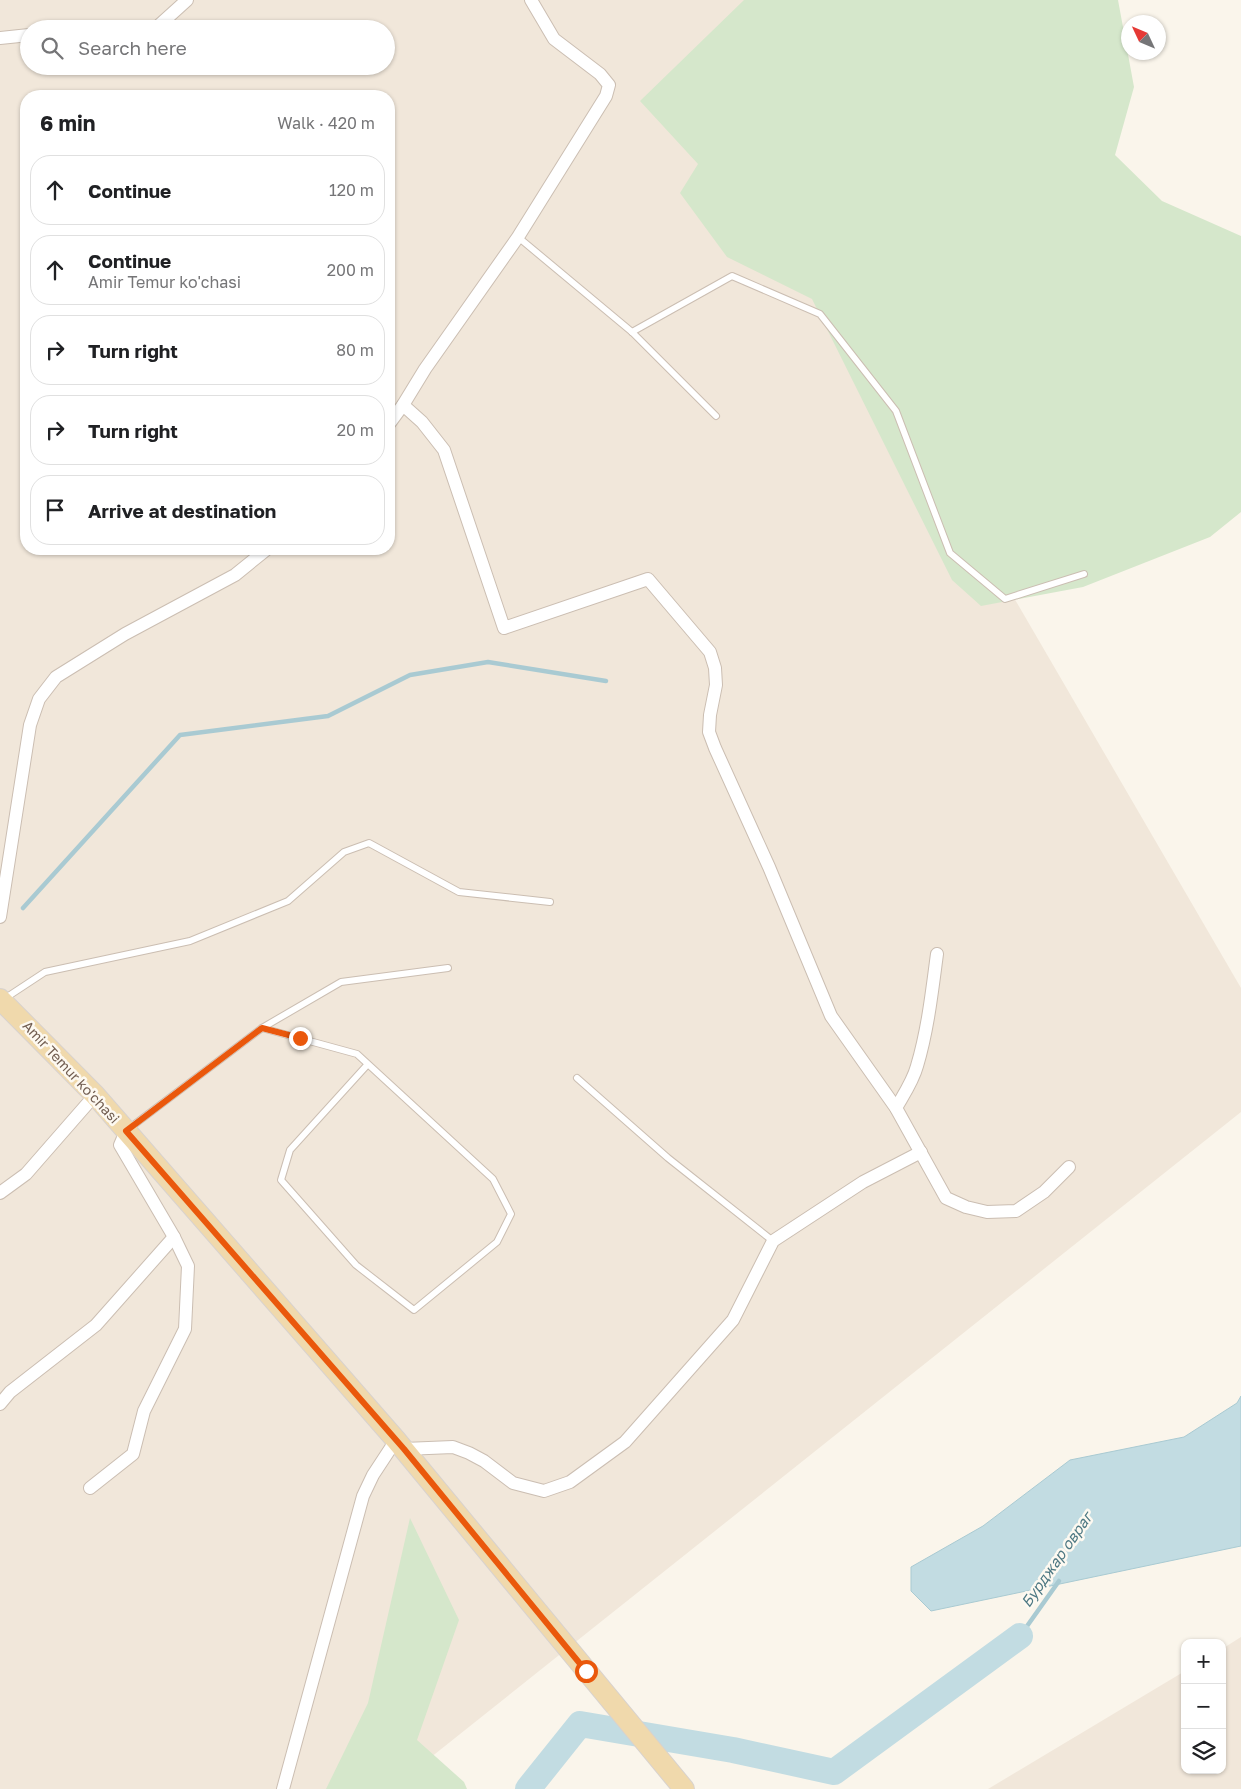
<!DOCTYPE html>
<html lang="en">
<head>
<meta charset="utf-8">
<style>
  :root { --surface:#fff; --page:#f6f6f6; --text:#202124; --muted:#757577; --line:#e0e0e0 }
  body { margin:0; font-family:"Golos Text",sans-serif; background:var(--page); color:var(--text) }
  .controls { position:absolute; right:15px; bottom:15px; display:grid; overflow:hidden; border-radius:10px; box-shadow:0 1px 4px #0004 }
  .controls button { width:45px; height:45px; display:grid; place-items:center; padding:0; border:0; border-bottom:1px solid var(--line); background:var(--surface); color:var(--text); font:25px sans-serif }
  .compass { position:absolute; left:1121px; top:15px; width:45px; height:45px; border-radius:50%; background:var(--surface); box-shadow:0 1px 4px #0004; rotate:314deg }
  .stop { position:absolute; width:15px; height:15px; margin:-11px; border:4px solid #ea580c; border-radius:50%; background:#fff }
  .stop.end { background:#ea580c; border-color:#fff; box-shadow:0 1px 5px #0008 }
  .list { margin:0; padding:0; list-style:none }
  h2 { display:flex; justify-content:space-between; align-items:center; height:65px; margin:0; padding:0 20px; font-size:21px }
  h2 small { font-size:16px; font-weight:400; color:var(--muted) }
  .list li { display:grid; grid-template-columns:32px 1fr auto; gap:15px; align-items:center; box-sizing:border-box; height:70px; margin:0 10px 10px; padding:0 10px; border:1px solid var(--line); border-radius:20px }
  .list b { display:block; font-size:19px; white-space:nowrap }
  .list p { margin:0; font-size:16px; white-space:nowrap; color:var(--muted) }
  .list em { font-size:16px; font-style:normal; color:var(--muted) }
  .icon { flex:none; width:28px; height:28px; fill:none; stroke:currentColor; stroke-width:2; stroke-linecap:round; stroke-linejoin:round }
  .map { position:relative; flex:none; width:1241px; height:1789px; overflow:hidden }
  .search { position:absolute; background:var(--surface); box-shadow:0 1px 4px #0004; left:20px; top:20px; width:375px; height:55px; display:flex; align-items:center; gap:12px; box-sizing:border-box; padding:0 18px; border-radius:28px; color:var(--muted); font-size:19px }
  .panel { position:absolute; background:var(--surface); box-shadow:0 1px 4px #0004; left:20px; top:90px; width:375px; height:465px; border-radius:20px }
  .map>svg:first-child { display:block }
  .residential { fill:#f1e7da; fill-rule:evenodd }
  .green { fill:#d5e7cb }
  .water { fill:#c2dce2; stroke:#a9cad2 }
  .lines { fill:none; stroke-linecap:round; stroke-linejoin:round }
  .stream { stroke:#a9cad2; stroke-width:4.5 }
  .river { stroke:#c2dce2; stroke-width:26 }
  .lane-casing { stroke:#cbbeb2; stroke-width:8 }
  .street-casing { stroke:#cbbeb2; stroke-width:14 }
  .primary-casing { stroke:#d8d2ce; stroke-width:22 }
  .lane { stroke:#fff; stroke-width:6 }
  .street { stroke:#fff; stroke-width:12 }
  .primary { stroke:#f0d9ac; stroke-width:20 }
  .route { stroke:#ea580c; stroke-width:6 }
  .labels { text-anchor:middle; stroke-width:5; stroke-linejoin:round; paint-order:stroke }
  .street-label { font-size:14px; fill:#725e51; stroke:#fdf9f1 }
  .water-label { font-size:15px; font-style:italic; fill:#4d7883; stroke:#fdf9f1 }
</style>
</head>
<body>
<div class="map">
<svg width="1241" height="1789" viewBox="0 0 1241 1789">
  <rect width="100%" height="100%" fill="#faf5eb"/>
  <g class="residential">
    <path d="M0 0H868L765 170 1241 988V1112L391 1789H0ZM29 29H386V66H29ZM26 96H389V549H26Z"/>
    <path d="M1241 1637V1789H988L1185 1671V1770H1222V1649Z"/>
  </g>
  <g class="green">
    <path d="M744 0H1118L1134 87 1115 155 1162 201 1241 236V512L1210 537 1083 587 981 606 952 580 812 299 727 257 680 193 698 164 640 101Z"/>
    <path d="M410 1518 459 1620 417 1740 464 1782 467 1789H326L368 1703Z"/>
  </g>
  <path class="water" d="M1241 1396V1546L931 1611 911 1591V1567L983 1526 1070 1460 1184 1437 1237 1403Z"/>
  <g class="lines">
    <g class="stream">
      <path d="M23 908 180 735 328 716 410 675 488 662 606 681"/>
      <path d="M1020 1636 1059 1581"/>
    </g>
    <path class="river" d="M528 1789 580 1724 733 1750 834 1772 1020 1636"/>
    <g class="lane-casing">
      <g id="lane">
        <path d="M518 237 632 332 716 416"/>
        <path d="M632 332 732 276 820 314 896 411 950 553 1005 599 1084 574"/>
        <path d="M4 999 45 972 190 941 288 901 344 852 369 843 459 892 550 902"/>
        <path d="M262 1028 357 1054 493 1179 511 1214 497 1242 414 1310 356 1265 281 1180 290 1150 368 1064"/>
        <path d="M577 1078 668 1158 773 1241"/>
        <path d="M127 1130 262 1028 341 982 448 968"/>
      </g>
    </g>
    <g class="street-casing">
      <g id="street">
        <path d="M155 29 187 0"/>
        <path d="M0 38 29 35"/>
        <path d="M403 405 422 422 444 450 504 628 648 579 710 652 715 668 716 685 710 715 709 732 715 748 769 867 831 1016 896 1108 946 1198 966 1207 987 1212 1016 1211 1044 1192 1069 1167"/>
        <path d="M389 424 403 405 425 369 518 237 606 96 609 85 600 74 554 39 531 0"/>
        <path d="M0 917 30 725 39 699 56 677 125 634 235 575 267 549"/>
        <path d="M896 1108C904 1094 913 1081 917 1066 928 1029 932 991 937 954"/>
        <path d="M0 1193 26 1174 95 1095"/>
        <path d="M0 1404 10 1392 96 1325 174 1237"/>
        <path d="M404 1449 453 1447 469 1453 484 1461 513 1483 544 1491 570 1482 625 1442 733 1320 773 1241 863 1182 921 1152"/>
        <path d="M90 1488 133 1454 144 1411 185 1329 188 1266 174 1237 120 1145 126 1131"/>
        <path d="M283 1789 363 1496 373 1475 396 1440"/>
      </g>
    </g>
    <g class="primary-casing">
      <path id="primary" d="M0 999 95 1095 396 1440 684 1789"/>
    </g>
    <use href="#lane" class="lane"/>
    <use href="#street" class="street"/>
    <use href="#primary" class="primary"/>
  </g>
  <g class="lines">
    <path class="route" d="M300 1038 262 1028 126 1131 404 1449 586 1671"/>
  </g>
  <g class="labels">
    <g class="street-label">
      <text transform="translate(71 1072) rotate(47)" y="5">Amir Temur ko'chasi</text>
    </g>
    <g class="water-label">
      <text transform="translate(1057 1560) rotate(-55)" y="5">Бурджар овраг</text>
    </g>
  </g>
</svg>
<div class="controls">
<button>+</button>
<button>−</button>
<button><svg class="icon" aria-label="layers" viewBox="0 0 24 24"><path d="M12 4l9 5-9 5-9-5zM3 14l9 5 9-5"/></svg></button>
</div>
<svg class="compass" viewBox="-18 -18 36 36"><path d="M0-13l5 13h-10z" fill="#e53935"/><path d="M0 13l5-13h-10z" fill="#757577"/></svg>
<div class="stop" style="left:586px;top:1671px"></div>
<div class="stop end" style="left:300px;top:1038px"></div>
<div class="search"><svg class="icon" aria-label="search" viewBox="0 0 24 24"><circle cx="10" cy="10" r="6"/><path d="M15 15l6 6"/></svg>Search here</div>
<section class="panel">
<h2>6 min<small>Walk · 420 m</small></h2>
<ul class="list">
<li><svg class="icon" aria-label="ahead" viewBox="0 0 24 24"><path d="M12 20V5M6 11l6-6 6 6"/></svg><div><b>Continue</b></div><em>120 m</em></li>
<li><svg class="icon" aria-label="ahead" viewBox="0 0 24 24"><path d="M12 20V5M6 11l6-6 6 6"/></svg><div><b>Continue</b><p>Amir Temur ko'chasi</p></div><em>200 m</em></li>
<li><svg class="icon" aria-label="right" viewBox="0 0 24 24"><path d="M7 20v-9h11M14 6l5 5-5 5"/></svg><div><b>Turn right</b></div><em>80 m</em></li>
<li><svg class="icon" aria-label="right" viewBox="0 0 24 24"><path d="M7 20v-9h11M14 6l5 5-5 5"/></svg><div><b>Turn right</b></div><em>20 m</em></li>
<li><svg class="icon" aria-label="arrive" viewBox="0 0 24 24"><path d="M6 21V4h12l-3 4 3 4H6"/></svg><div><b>Arrive at destination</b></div></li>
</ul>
</section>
</div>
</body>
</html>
